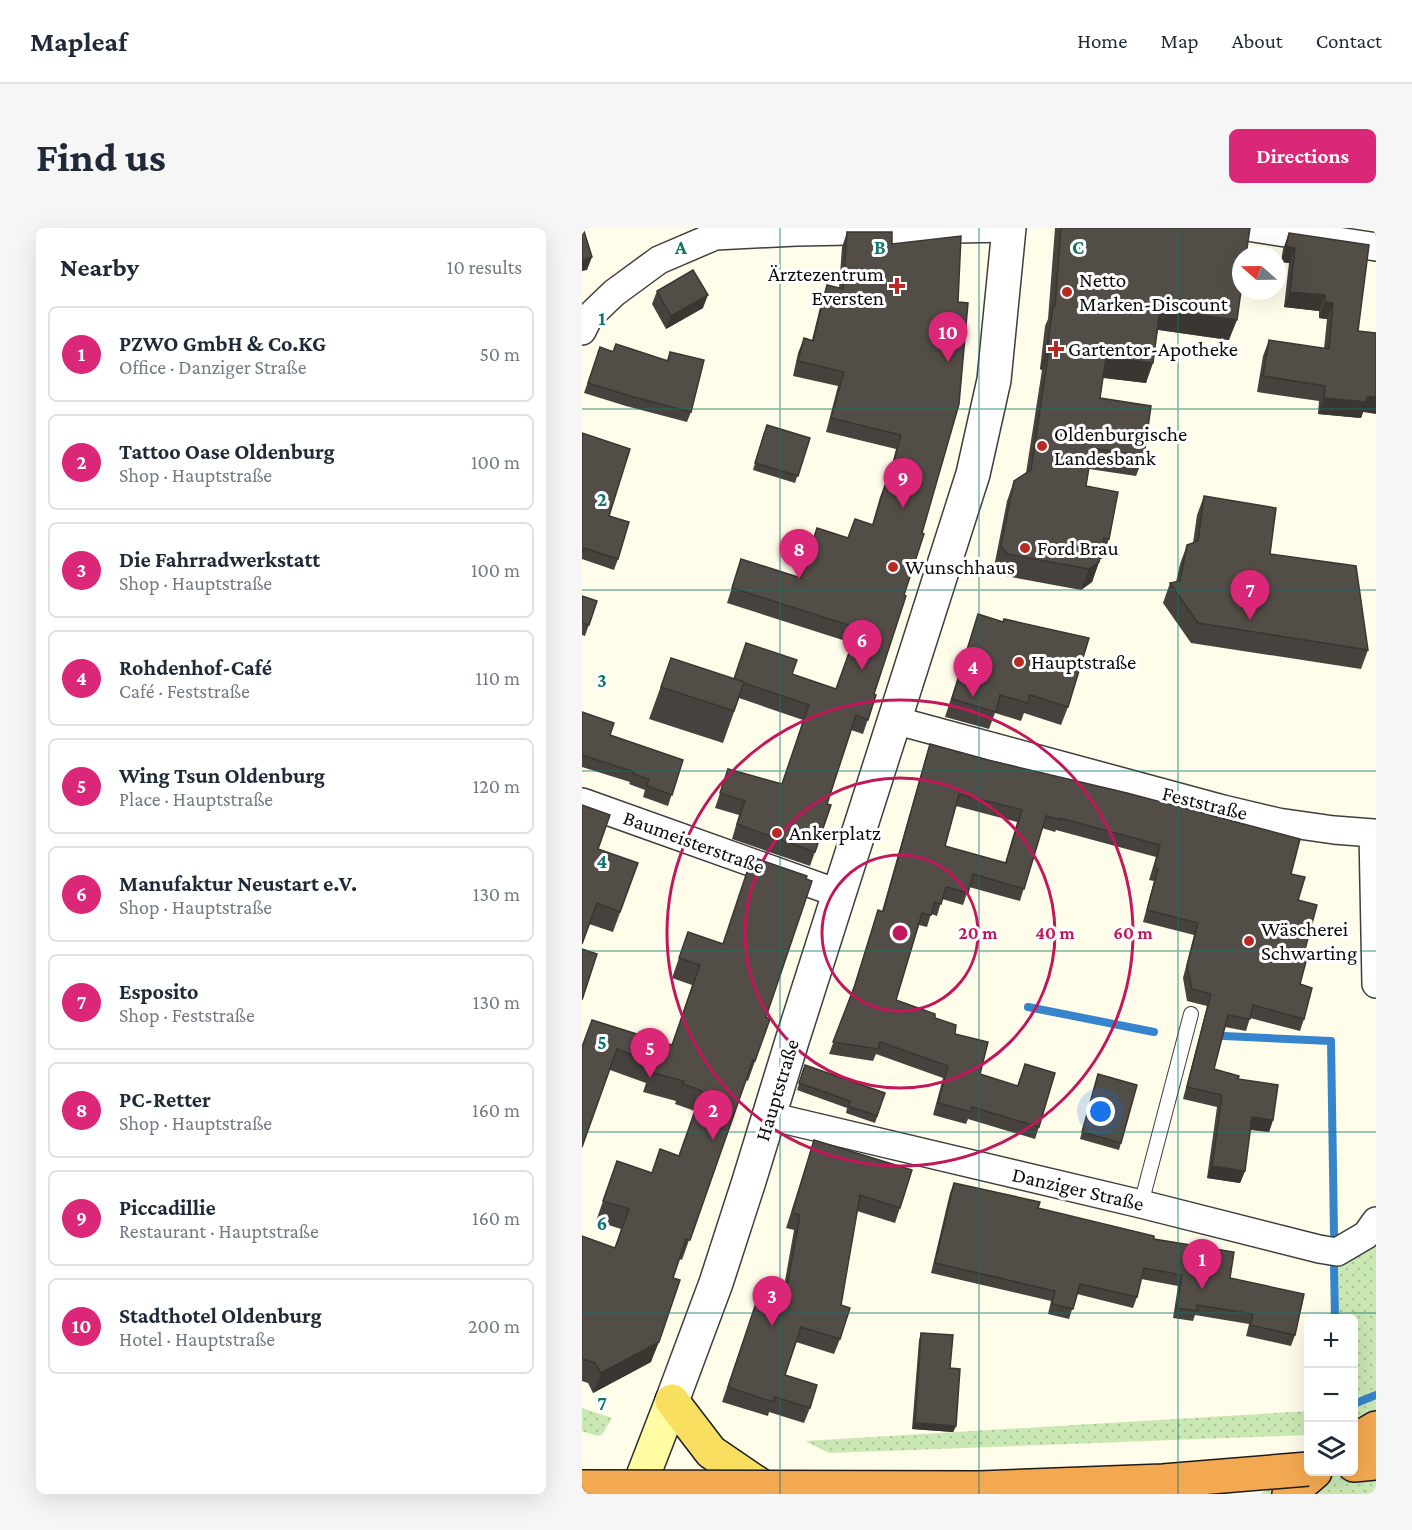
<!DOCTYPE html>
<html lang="en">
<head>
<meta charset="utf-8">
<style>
  :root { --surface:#fff; --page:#f6f6f7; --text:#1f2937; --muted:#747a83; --line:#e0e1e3; --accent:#db2777 }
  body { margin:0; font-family:"Crimson Pro",serif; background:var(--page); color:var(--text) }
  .controls { position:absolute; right:18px; bottom:18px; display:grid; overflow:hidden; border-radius:9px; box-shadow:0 6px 24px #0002 }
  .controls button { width:54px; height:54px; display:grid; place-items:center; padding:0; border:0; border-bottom:2px solid var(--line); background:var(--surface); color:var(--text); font:30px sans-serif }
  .compass { position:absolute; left:650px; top:18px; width:54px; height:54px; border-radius:50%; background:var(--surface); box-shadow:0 6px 24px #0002; rotate:290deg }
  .you { position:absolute; left:519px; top:884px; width:21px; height:21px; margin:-15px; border:4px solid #fff; border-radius:50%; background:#1a73e8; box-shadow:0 0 0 9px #1a73e833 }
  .badge { display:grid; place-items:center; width:39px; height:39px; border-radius:50%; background:var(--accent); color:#fff; font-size:20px; font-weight:700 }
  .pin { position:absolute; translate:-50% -50px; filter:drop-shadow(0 2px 3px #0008) }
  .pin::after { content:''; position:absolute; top:32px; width:21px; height:18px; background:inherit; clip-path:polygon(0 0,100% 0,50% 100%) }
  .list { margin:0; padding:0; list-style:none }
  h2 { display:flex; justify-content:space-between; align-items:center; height:78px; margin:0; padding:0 24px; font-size:26px }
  h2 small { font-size:20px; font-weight:400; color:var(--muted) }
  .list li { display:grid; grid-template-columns:39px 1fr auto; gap:18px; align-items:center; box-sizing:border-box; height:96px; margin:0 12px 12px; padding:0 12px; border:2px solid var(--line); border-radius:9px }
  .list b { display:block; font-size:22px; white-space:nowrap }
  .list p { margin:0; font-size:20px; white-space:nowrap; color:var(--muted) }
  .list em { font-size:20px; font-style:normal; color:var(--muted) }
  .icon { flex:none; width:33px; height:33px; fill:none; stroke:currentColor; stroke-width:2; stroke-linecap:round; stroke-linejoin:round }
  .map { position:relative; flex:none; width:794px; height:1266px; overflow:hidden; border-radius:9px }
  header { display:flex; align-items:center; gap:36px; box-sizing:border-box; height:84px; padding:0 30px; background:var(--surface); border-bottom:2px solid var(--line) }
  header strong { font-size:28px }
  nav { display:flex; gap:33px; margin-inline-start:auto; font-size:21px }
  .intro { display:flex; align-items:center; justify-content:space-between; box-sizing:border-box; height:144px; padding:0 36px }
  h1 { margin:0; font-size:42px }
  .button { padding:15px 27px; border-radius:9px; background:var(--accent); color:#fff; font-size:21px; font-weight:700 }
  main { display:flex; gap:36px; padding:0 36px }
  aside { flex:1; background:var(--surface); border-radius:9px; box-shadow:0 6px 24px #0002 }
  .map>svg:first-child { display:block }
  .grass { fill:url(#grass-dots) }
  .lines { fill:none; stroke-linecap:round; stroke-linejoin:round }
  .stream { stroke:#3684cc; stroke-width:8 }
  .service-casing { stroke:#3e3e3e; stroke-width:16 }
  .minor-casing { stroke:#3e3e3e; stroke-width:30 }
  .tertiary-casing { stroke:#3e3e3e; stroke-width:36 }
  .secondary-casing { stroke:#2d2d2d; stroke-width:36 }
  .primary-casing { stroke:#1c1c1c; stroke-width:36 }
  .motorway-casing { stroke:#1c1c1c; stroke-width:36 }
  .service { stroke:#fff; stroke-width:14 }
  .minor { stroke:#fff; stroke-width:27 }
  .tertiary { stroke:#fff; stroke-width:33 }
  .secondary { stroke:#fffca4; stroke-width:33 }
  .primary { stroke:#f8df60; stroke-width:33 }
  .motorway { stroke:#f3a952; stroke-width:33 }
  .motorway-bridge-casing { stroke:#1c1c1c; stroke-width:36; stroke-linecap:butt }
  .motorway-bridge { stroke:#f3a952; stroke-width:33 }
  .wall { fill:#47423d; fill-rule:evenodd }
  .shaded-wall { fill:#3a3632 }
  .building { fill:#534d47; stroke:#3a3632; stroke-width:1.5; fill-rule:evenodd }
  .grid { fill:none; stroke:#0f766e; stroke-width:1.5; stroke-opacity:0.55 }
  .ring { fill:none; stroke:#c2185b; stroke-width:3 }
  .poi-dot { fill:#b92a25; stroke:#fff; stroke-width:2 }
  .labels { text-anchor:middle; stroke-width:6; stroke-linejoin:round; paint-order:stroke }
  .poi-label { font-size:21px; fill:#0b0b0b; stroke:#fff; text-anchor:start }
  .street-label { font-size:21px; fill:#0b0b0b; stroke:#fff }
  .grid-label { font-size:20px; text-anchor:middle; font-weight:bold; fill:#0f766e; stroke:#fff; stroke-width:6; stroke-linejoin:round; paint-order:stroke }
  .centre { fill:#c2185b; stroke:#fff; stroke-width:3 }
  .ring-label { font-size:18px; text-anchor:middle; font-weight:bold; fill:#c2185b; stroke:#fff; stroke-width:6; stroke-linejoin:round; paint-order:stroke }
</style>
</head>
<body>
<header>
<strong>Mapleaf</strong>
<nav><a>Home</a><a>Map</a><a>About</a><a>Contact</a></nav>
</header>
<div class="intro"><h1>Find us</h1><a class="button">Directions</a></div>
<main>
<aside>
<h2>Nearby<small>10 results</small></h2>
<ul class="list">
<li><span class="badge">1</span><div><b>PZWO GmbH &amp; Co.KG</b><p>Office · Danziger Straße</p></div><em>50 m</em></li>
<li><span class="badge">2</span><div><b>Tattoo Oase Oldenburg</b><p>Shop · Hauptstraße</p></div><em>100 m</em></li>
<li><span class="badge">3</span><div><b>Die Fahrradwerkstatt</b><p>Shop · Hauptstraße</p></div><em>100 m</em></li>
<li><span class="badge">4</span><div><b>Rohdenhof-Café</b><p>Café · Feststraße</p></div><em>110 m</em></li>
<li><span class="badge">5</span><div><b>Wing Tsun Oldenburg</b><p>Place · Hauptstraße</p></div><em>120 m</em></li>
<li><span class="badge">6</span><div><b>Manufaktur Neustart e.V.</b><p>Shop · Hauptstraße</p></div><em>130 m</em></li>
<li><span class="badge">7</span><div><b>Esposito</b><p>Shop · Feststraße</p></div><em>130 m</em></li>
<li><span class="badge">8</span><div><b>PC-Retter</b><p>Shop · Hauptstraße</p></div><em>160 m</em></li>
<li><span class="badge">9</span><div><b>Piccadillie</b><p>Restaurant · Hauptstraße</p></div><em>160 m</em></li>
<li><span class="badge">10</span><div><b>Stadthotel Oldenburg</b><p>Hotel · Hauptstraße</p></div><em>200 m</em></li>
</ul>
</aside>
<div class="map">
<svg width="794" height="1266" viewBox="0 0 794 1266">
  <defs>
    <pattern id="grass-dots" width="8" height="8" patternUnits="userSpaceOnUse" patternTransform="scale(1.5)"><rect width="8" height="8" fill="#cae8b4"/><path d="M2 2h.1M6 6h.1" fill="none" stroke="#acc699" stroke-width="1.8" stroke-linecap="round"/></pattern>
  </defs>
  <rect width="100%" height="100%" fill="#fffce9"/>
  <g class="grass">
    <path d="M794 993V1266H678L726 1227V1244H772V1090H753L752 1040 755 1024Z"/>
    <path d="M0 1180 30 1190 20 1207 15 1208 0 1203Z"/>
    <path d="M726 1183V1207L247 1225 223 1213Z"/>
  </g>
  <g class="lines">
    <g class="stream">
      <path d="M446 779 572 804"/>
      <path d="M642 808 749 813 752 1006"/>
      <path d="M752 1040 753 1090"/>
      <path d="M772 1176 794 1167"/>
    </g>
    <g class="service-casing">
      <path id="service" d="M559 976 609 786"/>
    </g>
    <g class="minor-casing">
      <g id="minor">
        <path d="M671 0 794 19"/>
        <path d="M0 103 7 89 32 65 77 32 133 8 214 4 427 0"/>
        <path d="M312 492 641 581 696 594 752 602 791 605 794 756"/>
        <path d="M0 574 258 666"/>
        <path d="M187 888 559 976 737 1021 755 1024 784 1007 794 993"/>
      </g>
    </g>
    <g class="tertiary-casing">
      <path id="tertiary" d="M90 1173 134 1055 167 953 210 813 391 246 412 152 427 0"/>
    </g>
    <g class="secondary-casing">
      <path id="secondary" d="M54 1266 90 1173"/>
    </g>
    <g class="primary-casing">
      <path id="primary" d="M90 1173 129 1224 191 1266"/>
    </g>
    <g class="motorway-casing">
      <g id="motorway">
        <path d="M772 1213 794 1200"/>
        <path d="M772 1237 794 1235"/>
        <path d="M707 1266 733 1244"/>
      </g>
    </g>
    <use href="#service" class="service"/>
    <use href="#minor" class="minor"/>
    <use href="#tertiary" class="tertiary"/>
    <use href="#secondary" class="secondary"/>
    <use href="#primary" class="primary"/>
    <use href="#motorway" class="motorway"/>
    <g class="motorway-bridge-casing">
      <path id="motorway-bridge" d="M0 1259 398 1260 581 1253 726 1241"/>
    </g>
    <use href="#motorway-bridge" class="motorway-bridge"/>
  </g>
  <g class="wall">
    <path d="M473 0H668L647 112 576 102 564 155 521 150 518 170 562 228 554 248 507 241 504 258 527 311 520 331H518L510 354 499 362 418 347 412 339 425 273 432 253 444 245 460 142 458 141 463 98 466 91Z"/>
    <path d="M265 4 310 16 379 8 322 367 292 466 294 467 281 506 269 502 245 576 233 624 228 638 150 611 157 587 133 580 146 541 200 556 221 492 157 470 141 515 67 491 89 430 152 451 210 446 254 461 270 415 145 375 159 331 218 350 235 300 266 310 290 297 298 269 304 254 305 255 314 221 244 204 256 158 211 148 216 125 222 110 230 112 240 71 245 57 257 60 260 19Z"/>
    <path d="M707 5 776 103 781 184 779 190 736 186 737 173 675 164 681 128 687 112 742 121 745 91 737 90V83L702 79 707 35 699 34 701 21Z"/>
    <path d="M75 63 121 80 84 101 70 76Z"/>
    <path d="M18 119 31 123 85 132 88 124 109 184 105 194 44 178 2 165Z"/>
    <path d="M182 204 228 210 213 255 171 242Z"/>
    <path d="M0 205 27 288 36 331 32 342 0 331Z"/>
    <path d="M622 268 688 326 786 422 779 441 609 415 581 375 588 355 594 354 598 336 605 317 611 315 615 287Z"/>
    <path d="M0 368 15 373 3 408 0 407Z"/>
    <path d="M396 386 486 479 479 497 442 485 439 493 413 485 407 501 363 489Z"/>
    <path d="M0 484 28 507 101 532 86 578 61 569 63 562 47 556 48 554 0 539Z"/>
    <path d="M348 516 709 646 716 672 722 725 718 756 722 791 718 803 668 790 664 803 643 799 632 841 656 851 691 892 687 904 668 902 663 943 658 955 625 950 635 879 601 871 625 778 605 773 601 750 612 707 561 694 572 653 567 652 574 629 474 602 473 604 460 600 438 673 387 659 381 677 360 671 355 688 349 686 345 699 337 697 314 772 353 790 373 806 398 846 435 858 443 836 457 899 453 911 386 891 384 896 351 887 361 850 294 826 291 833 247 826 269 767 296 682 300 683 344 528ZM374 578 435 594 423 635 363 618Z"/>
    <path d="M16 621 56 635 31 704 7 696Z"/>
    <path d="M170 629 184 789 188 791 166 853 164 852 100 1032 97 1031 91 1050 69 1134 11 1165 6 1155 0 1153V1008L33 1020 39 1001 14 993 35 933 70 945 97 927 113 883 93 876 94 873 61 864 64 855 28 842 0 819 90 817 110 757 90 750 106 704 141 716Z"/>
    <path d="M223 837 303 865 293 895 264 885 265 880 215 862Z"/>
    <path d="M516 846 539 915 537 922 498 911Z"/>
    <path d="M232 912 318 980 313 995 275 983 259 1077 258 1111 252 1126 214 1114 203 1147 228 1180 222 1195 187 1184 186 1188 140 1174 175 1072 201 1064 212 1002 204 1000Z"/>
    <path d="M372 955 456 980 572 1011 648 1050 713 1107 709 1118 664 1108 667 1096 613 1087 611 1093 591 1090 596 1058 559 1051 555 1069 551 1080 495 1066 487 1091 466 1086 469 1073 349 1045 368 965Z"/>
    <path d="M339 1105 368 1140 374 1198 371 1204 330 1201 337 1112Z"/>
  </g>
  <g class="shaded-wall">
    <path d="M704 18 713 20 707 35 699 34Z"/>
    <path d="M10 29 5 42 0 43V32Z"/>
    <path d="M708 64 743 67 737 83 702 79Z"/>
    <path d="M126 67 121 80 84 101 89 88Z"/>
    <path d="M743 74 751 75 745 91 737 90Z"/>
    <path d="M578 81 655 92 647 112 571 101Z"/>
    <path d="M465 121H467L460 142 458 141Z"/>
    <path d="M524 129 571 135 564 155 516 149Z"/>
    <path d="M785 169H794V186L781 184 779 190 736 186 742 170Z"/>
    <path d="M517 334 510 354 499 362 507 341Z"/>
    <path d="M670 889 691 892 687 904 666 901Z"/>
    <path d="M630 938 663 943 658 955 625 950Z"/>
    <path d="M77 1114 69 1134 11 1165 19 1145Z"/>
    <path d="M333 1195 374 1198 371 1204 330 1201Z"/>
  </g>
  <g class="building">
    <path d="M0 0H1L10 29 0 32Z"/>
    <path d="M479 0H668L664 27H659V63L655 92 578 81 571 135 524 129 518 170 569 178 562 228 510 220 504 258 536 264 527 311 522 310 517 334 507 341 425 326 419 318 432 253 449 242 467 121H465L471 78H473Z"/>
    <path d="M265 4H310V16L379 8 376 74 386 75 377 176 340 305 342 306 322 367 324 368 292 466 294 467 286 492 274 487 245 576 249 577 233 624 155 596 163 573 138 565 146 541 200 556 227 477 162 455V454L152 451 164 415 215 432 210 446 254 461 276 400 150 360 159 331 219 350 235 300 266 310 273 291 291 297 304 254 306 255 319 207 249 190 262 144 216 133 222 110 231 113 245 57 261 61Z"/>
    <path d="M707 5 787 17 776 103 794 105V169H785L784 174 742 170 743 158 681 148 687 112 747 121 751 75 743 74V67L708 64 713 20 704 18Z"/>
    <path d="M111 42 126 67 89 88 75 63Z"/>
    <path d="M34 116 86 133 88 124 122 132 109 184 48 168 6 155 18 119 31 124Z"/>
    <path d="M185 197 228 210 216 248 173 235Z"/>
    <path d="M0 205 48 221 27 288 47 294 36 331 2 320 0 325Z"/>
    <path d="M622 268 694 280 688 326 774 338 786 422 616 395 588 355 598 353 605 317 616 313Z"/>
    <path d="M0 368 15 373 7 397 0 395Z"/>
    <path d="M396 386 421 394 422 391 507 410 486 479 448 467 446 475 418 467 414 484 370 471Z"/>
    <path d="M89 430 162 454 152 483 79 459Z"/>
    <path d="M0 484 32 495 28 507 101 532 90 567 65 558 67 551 51 546 52 544 0 527Z"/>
    <path d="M348 516 406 532 545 565 718 611 709 646 723 649 716 672 735 677 722 725 726 726 718 756 730 760 722 791 671 777 668 791 646 787 632 841 657 848 656 851 696 857 691 892 670 889 663 943 630 938 640 867 605 859 629 766 610 761 605 738 616 695 565 682 576 641 572 640 578 617 478 590V592L464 588 442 661 391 646 386 665 364 659 359 676 353 674 349 687 340 685 314 772 353 786V790L374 797 373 806 406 814 398 846 436 858 443 836 473 845 457 899 390 879 389 884 356 875 366 838 298 814 296 821 251 814 273 757 296 682 301 684ZM377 566 440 582 424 635 363 618Z"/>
    <path d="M0 577 28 587 16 621 56 635 38 684 15 675 0 716Z"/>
    <path d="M170 629 225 648 224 651 230 653 184 789 188 791 173 833 171 832 108 1012 104 1011 91 1050 98 1052 77 1114 19 1145 13 1135 0 1131V1008L33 1020 47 981 21 973 35 933 70 945 78 921 97 928 120 863 101 856 102 853 68 844 71 835 35 821 0 919V819L10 792 90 817 118 737 97 730 106 704 141 716Z"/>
    <path d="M0 721 15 726 0 772Z"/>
    <path d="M223 837 303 865 295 888 266 878 268 873 217 855Z"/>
    <path d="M516 846 555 857 539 915 500 904Z"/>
    <path d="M232 912 330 942 318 980 278 967 259 1077 268 1080 258 1111 219 1099 203 1147 235 1157 228 1180 193 1169 191 1174 146 1159 180 1057 204 1064 218 987 210 985Z"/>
    <path d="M372 955 458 974 456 980 572 1008V1011L652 1024 648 1050 722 1066 713 1107 668 1097 671 1086 615 1077V1083L595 1080 600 1047 562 1040 555 1069 498 1056 491 1081 470 1076 473 1063 353 1035Z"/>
    <path d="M339 1105 371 1107 368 1140 378 1141 374 1198 333 1195Z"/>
  </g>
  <path class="grid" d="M198 0V1266M397 0V1266M596 0V1266M0 181H794M0 362H794M0 543H794M0 723H794M0 904H794M0 1085H794"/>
  <g class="ring">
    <circle cx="318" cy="705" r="78"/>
    <circle cx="318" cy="705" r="155"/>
    <circle cx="318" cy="705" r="233"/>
  </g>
  <g class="poi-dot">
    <path d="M312 49h6v6h6v6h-6v6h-6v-6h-6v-6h6z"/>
    <circle cx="485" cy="64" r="6"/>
    <path d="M471 112h6v6h6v6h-6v6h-6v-6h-6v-6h6z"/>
    <circle cx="460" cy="218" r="6"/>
    <circle cx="443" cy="320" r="6"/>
    <circle cx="311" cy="339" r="6"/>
    <circle cx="437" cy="434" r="6"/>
    <circle cx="195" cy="605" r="6"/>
    <circle cx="667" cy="713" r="6"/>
  </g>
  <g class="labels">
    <g class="poi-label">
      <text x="302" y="53" text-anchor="end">Ärztezentrum<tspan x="302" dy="24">Eversten</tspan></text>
      <text x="497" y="59">Netto<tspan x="497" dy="24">Marken-Discount</tspan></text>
      <text x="486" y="128">Gartentor-Apotheke</text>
      <text x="472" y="213">Oldenburgische<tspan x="472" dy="24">Landesbank</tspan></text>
      <text x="455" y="327">Ford Brau</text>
      <text x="323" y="346">Wunschhaus</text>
      <text x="449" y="441">Hauptstraße</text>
      <text x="207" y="612">Ankerplatz</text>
      <text x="679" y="708">Wäscherei<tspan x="679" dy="24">Schwarting</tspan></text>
    </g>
    <g class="street-label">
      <text transform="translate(623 575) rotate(14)" y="7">Feststraße</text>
      <text transform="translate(112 614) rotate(20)" y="7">Baumeisterstraße</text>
      <text transform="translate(195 862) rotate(-73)" y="7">Hauptstraße</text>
      <text transform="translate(496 961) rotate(13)" y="7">Danziger Straße</text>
    </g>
  </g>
  <g class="grid-label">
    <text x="99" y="26">A</text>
    <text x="298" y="26">B</text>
    <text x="496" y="26">C</text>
    <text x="20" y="97">1</text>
    <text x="20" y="278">2</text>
    <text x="20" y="459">3</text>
    <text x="20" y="640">4</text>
    <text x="20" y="821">5</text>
    <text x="20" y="1002">6</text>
    <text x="20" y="1182">7</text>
  </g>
  <circle cx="318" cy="705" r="9" class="centre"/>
  <g class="ring-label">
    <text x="396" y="711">20 m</text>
    <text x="473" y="711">40 m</text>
    <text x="551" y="711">60 m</text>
  </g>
</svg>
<div class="controls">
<button>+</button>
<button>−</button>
<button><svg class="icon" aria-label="layers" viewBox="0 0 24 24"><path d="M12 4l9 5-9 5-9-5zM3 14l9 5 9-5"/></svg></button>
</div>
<svg class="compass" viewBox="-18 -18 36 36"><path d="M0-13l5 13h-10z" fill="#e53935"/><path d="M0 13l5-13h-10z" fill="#747a83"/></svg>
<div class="you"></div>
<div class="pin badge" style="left:620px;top:1061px">1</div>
<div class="pin badge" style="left:131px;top:912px">2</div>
<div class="pin badge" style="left:190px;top:1098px">3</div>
<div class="pin badge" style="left:391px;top:469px">4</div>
<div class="pin badge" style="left:68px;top:850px">5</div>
<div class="pin badge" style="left:280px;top:442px">6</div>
<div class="pin badge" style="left:668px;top:392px">7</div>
<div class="pin badge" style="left:217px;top:351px">8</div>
<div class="pin badge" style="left:321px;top:280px">9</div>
<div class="pin badge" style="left:366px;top:134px">10</div>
</div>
</main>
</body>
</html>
